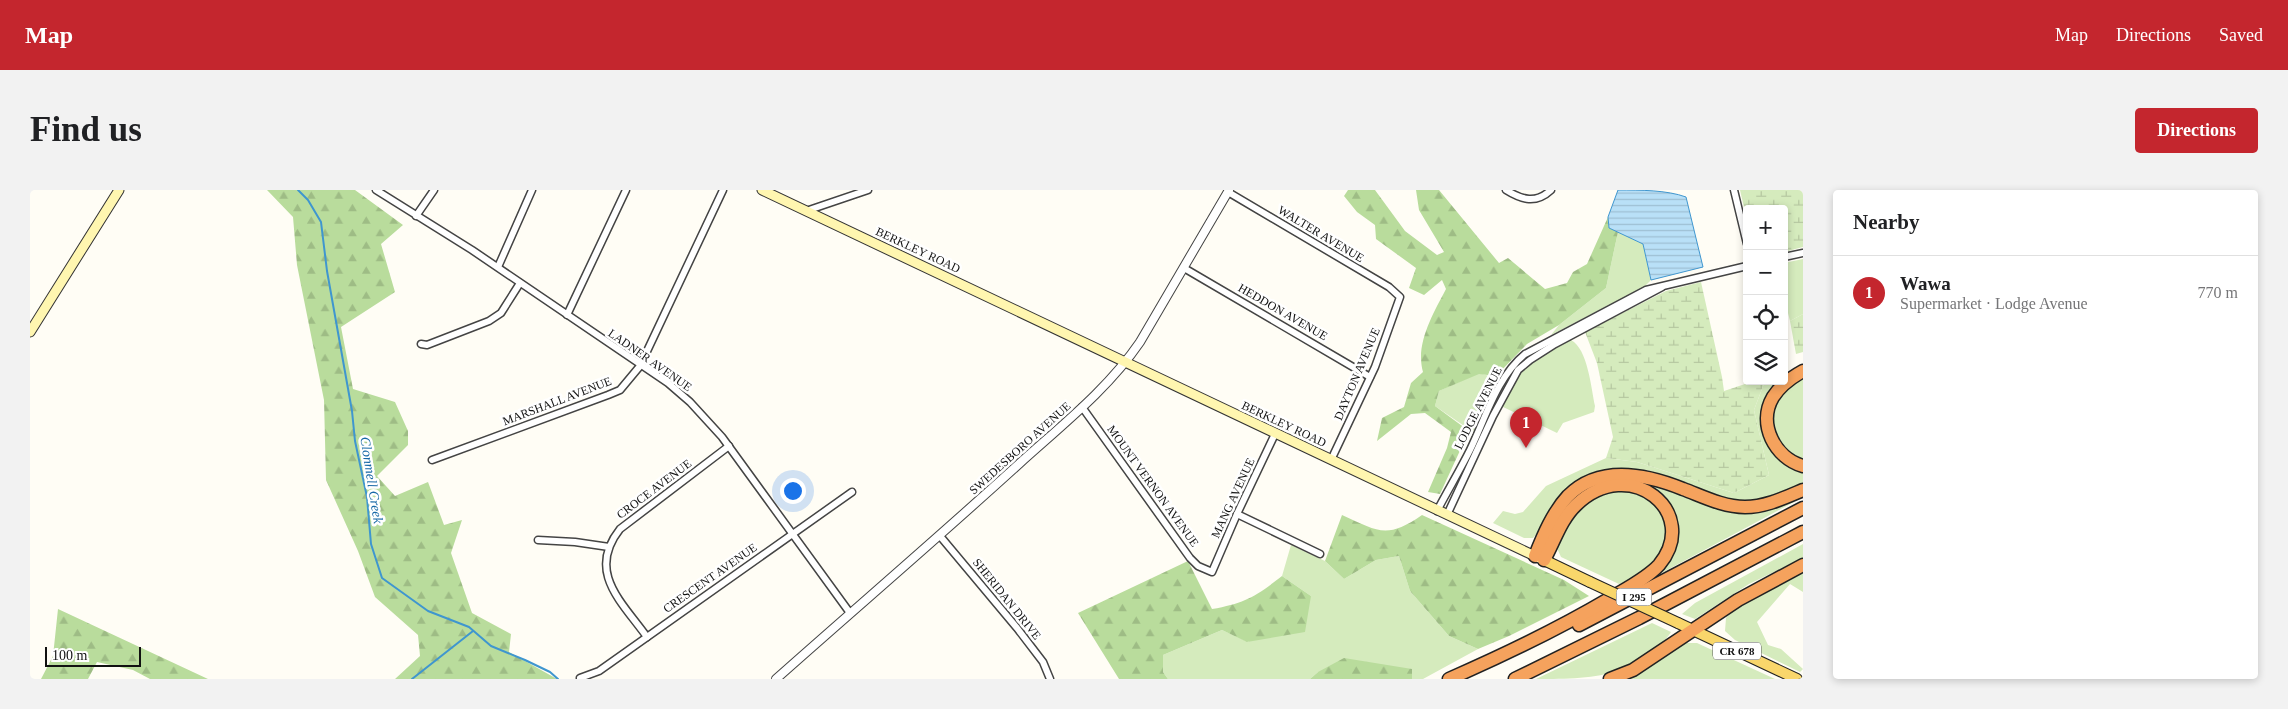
<!DOCTYPE html>
<html lang="en">
<head>
<meta charset="utf-8">
<style>
  :root { --surface:#fff; --page:#f2f2f2; --text:#202124; --muted:#757577; --line:#e0e0e0; --accent:#c4262e }
  body { margin:0; font-family:"Times New Roman",serif; background:var(--page); color:var(--text) }
  .controls { position:absolute; right:15px; top:15px; display:grid; overflow:hidden; border-radius:5px; box-shadow:0 2px 8px #0003 }
  .controls button { width:45px; height:45px; display:grid; place-items:center; padding:0; border:0; border-bottom:1px solid var(--line); background:var(--surface); color:var(--text); font:25px sans-serif }
  .scale { position:absolute; left:15px; bottom:12px; width:96px; box-sizing:border-box; padding-left:5px; border:2px solid #111; border-top:0; font-size:14px; line-height:18px; white-space:nowrap; color:#111; -webkit-text-stroke:4px #fff; paint-order:stroke }
  .you { position:absolute; left:762px; top:300px; width:18px; height:18px; margin:-12px; border:4px solid #fff; border-radius:50%; background:#1a73e8; box-shadow:0 0 0 8px #1a73e833 }
  .badge { display:grid; place-items:center; width:32px; height:32px; border-radius:50%; background:var(--accent); color:#fff; font-size:16px; font-weight:700 }
  .pin { position:absolute; translate:-50% -41px; filter:drop-shadow(0 1px 2px #0008) }
  .pin::after { content:''; position:absolute; top:26px; width:18px; height:15px; background:inherit; clip-path:polygon(0 0,100% 0,50% 100%) }
  .list { margin:0; padding:0; list-style:none }
  h2 { display:flex; justify-content:space-between; align-items:center; height:65px; margin:0; padding:0 20px; font-size:21px }
  h2 small { font-size:16px; font-weight:400; color:var(--muted) }
  .list li { display:grid; grid-template-columns:32px 1fr auto; gap:15px; align-items:center; box-sizing:border-box; height:75px; padding:0 20px; border-top:1px solid var(--line) }
  .list b { display:block; font-size:19px; white-space:nowrap }
  .list p { margin:0; font-size:16px; white-space:nowrap; color:var(--muted) }
  .list em { font-size:16px; font-style:normal; color:var(--muted) }
  .icon { flex:none; width:28px; height:28px; fill:none; stroke:currentColor; stroke-width:2; stroke-linecap:round; stroke-linejoin:round }
  .map { position:relative; flex:none; width:1773px; height:489px; overflow:hidden; border-radius:5px }
  header { display:flex; align-items:center; gap:30px; box-sizing:border-box; height:70px; padding:0 25px; background:var(--accent); color:#fff }
  header strong { font-size:24px }
  nav { display:flex; gap:28px; margin-inline-start:auto; font-size:18px }
  .intro { display:flex; align-items:center; justify-content:space-between; box-sizing:border-box; height:120px; padding:0 30px }
  h1 { margin:0; font-size:35px }
  .button { padding:12px 22px; border-radius:5px; background:var(--accent); color:#fff; font-size:18px; font-weight:700 }
  main { display:flex; gap:30px; padding:0 30px }
  aside { flex:1; background:var(--surface); border-radius:5px; box-shadow:0 2px 8px #0003 }
  .map>svg:first-child { display:block }
  .grass { fill:#d5ebbd }
  .forest { fill:url(#forest-firs) }
  .wetland { fill:url(#wetland-marsh) }
  .water { fill:url(#water-rules); stroke:#3f96cf }
  .lines { fill:none; stroke-linecap:round; stroke-linejoin:round }
  .stream { stroke:#3f96cf; stroke-width:2 }
  .minor-casing { stroke:#444; stroke-width:9 }
  .tertiary-casing { stroke:#444; stroke-width:10 }
  .secondary-casing { stroke:#333; stroke-width:11 }
  .primary-casing { stroke:#222; stroke-width:12 }
  .motorway-casing { stroke:#222; stroke-width:15 }
  .minor { stroke:#fff; stroke-width:6 }
  .tertiary { stroke:#fff; stroke-width:8 }
  .secondary { stroke:#fff6b0; stroke-width:9 }
  .primary { stroke:#f9d66b; stroke-width:10 }
  .motorway { stroke:#f5a25d; stroke-width:12 }
  .primary-bridge-casing { stroke:#222; stroke-width:12; stroke-linecap:butt }
  .primary-bridge { stroke:#f9d66b; stroke-width:10 }
  .labels { text-anchor:middle; stroke-width:5; stroke-linejoin:round; paint-order:stroke }
  .shield { fill:#fff; stroke:#585858; stroke-width:1 }
  .shield-label { font-size:11px; font-weight:bold; fill:#111 }
  .street-label { font-size:12px; fill:#111; stroke:#fff }
  .water-label { font-size:14px; font-style:italic; fill:#1768a6; stroke:#fff }
</style>
</head>
<body>
<header>
<strong>Map</strong>
<nav><a>Map</a><a>Directions</a><a>Saved</a></nav>
</header>
<div class="intro"><h1>Find us</h1><a class="button">Directions</a></div>
<main>
<div class="map">
<svg width="1773" height="489" viewBox="0 0 1773 489">
  <defs>
    <pattern id="forest-firs" width="22" height="20" patternUnits="userSpaceOnUse" patternTransform="scale(1.25)"><rect width="22" height="20" fill="#b9dc9c"/><path d="M5 1l3.5 6h-7zM16 11l3.5 6h-7z" fill="#9ebc85"/></pattern>
    <pattern id="wetland-marsh" width="20" height="14" patternUnits="userSpaceOnUse" patternTransform="scale(1.25)"><rect width="20" height="14" fill="#d5ebbd"/><path d="M1 5h8M5 5V1M11 12h8M15 12V8" fill="none" stroke="#b6c8a1"/></pattern>
    <pattern id="water-rules" width="6" height="5" patternUnits="userSpaceOnUse" patternTransform="scale(1.25)"><rect width="6" height="5" fill="#b9e0f7"/><path d="M0 2.5h6" fill="none" stroke="#9ebfd3"/></pattern>
  </defs>
  <rect width="100%" height="100%" fill="#fffdf5"/>
  <g class="grass">
    <path d="M1588 42 1613 54 1621 90 1614 97 1521 145 1529 135 1576 98Z"/>
    <path d="M1773 69V124L1760 131 1754 107V73Z"/>
    <path d="M1541 150C1558 159 1561 198 1565 216L1564 222 1533 233 1527 243 1471 216C1488 182 1503 162 1541 150Z"/>
    <path d="M1449 183 1470 189 1443 242 1405 216 1409 201Z"/>
    <path d="M1773 185V271L1752 259 1742 243 1741 221 1751 201Z"/>
    <path d="M1735 191H1752L1736 248 1773 279V293L1761 300 1731 311 1710 313 1691 310 1617 280H1576L1556 287 1503 348H1494L1463 333 1473 321 1485 324 1493 322 1516 296 1576 268 1607 272 1704 303 1739 285 1724 220Z"/>
    <path d="M1614 294 1636 297 1690 317 1763 309 1764 312 1624 387 1646 348 1632 305Z"/>
    <path d="M1605 299C1613 305 1627 313 1632 321 1646 345 1632 372 1611 385 1604 389 1596 391 1589 394L1531 367 1527 358C1542 315 1560 301 1605 299Z"/>
    <path d="M1773 354V368L1719 394 1665 429 1652 424 1665 413Z"/>
    <path d="M1261 355 1295 371 1314 389 1346 370 1369 366 1380 401 1419 446 1448 459 1393 489H1382V479L1288 482 1280 489H1138L1133 482V465L1192 440 1218 452 1281 406 1252 386Z"/>
    <path d="M1773 379V402L1760 394 1727 432 1738 455 1751 459 1773 479 1770 482 1705 450 1695 441 1696 428 1706 416Z"/>
    <path d="M1622 433 1641 442C1632 458 1599 476 1582 482 1565 489 1525 489 1506 489Z"/>
    <path d="M1656 453H1667L1745 489H1596Z"/>
  </g>
  <g class="forest">
    <path d="M237 0H325L373 35 351 54 365 102 311 137 323 199 365 212 378 241V255L347 286 365 306 398 292 414 335 432 330 421 363 442 423 481 444 479 462 527 489H365L390 466 388 445 345 407 328 361 296 290 294 210 267 75 263 27Z"/>
    <path d="M1318 0H1345L1375 41 1407 65 1414 62 1389 20 1386 0H1409L1469 73 1478 68 1515 99 1537 93 1543 82 1557 74 1578 27 1579 38 1588 42 1576 98 1529 135 1497 154 1466 186 1449 184 1409 201 1405 216 1439 241 1410 304 1398 302 1417 258 1421 242 1395 223 1381 224 1347 251 1352 228 1374 217 1381 193 1393 182C1385 154 1403 124 1416 99L1412 90 1394 105 1379 98 1386 78 1346 49 1345 35 1327 22 1314 6Z"/>
    <path d="M1312 325C1348 341 1356 350 1392 325L1534 390 1559 406 1479 446 1448 459 1419 446 1380 401 1369 366 1346 370 1314 389 1295 371Z"/>
    <path d="M1158 371 1182 419C1215 413 1225 407 1252 386L1281 406 1275 442 1217 452 1192 440 1133 465V482L1138 489H1089L1048 423Z"/>
    <path d="M28 419 178 489H120L103 480 67 472 58 489H11L23 466Z"/>
    <path d="M1314 468 1382 479V489H1280L1288 482Z"/>
  </g>
  <g class="wetland">
    <path d="M1710 0H1773V57L1754 62V19H1717V30Z"/>
    <path d="M1671 92 1692 187 1694 201 1724 191H1735L1724 220 1739 285 1704 303 1607 272 1576 268 1583 247 1567 173 1555 142 1636 101Z"/>
    <path d="M1773 124V162L1766 164 1760 131Z"/>
  </g>
  <path class="water" d="M1588 0C1610 0 1637 0 1656 7L1673 77 1621 90 1613 54 1579 38 1578 27Z"/>
  <g class="lines">
    <g class="stream">
      <path d="M268 0 278 10 291 32 297 81 322 221 325 251 337 307 341 354 352 388 398 421 439 437 461 456 495 470 520 482 528 489"/>
      <path d="M382 489 443 441"/>
    </g>
    <g class="minor-casing">
      <g id="minor">
        <path d="M346 0 442 60 638 193 660 212 692 247 820 423"/>
        <path d="M1476 0C1492 10 1506 14 1521 0"/>
        <path d="M1704 0 1717 54"/>
        <path d="M1198 2 1359 97 1370 107 1345 177 1301 270"/>
        <path d="M776 21 838 0"/>
        <path d="M386 26 404 0"/>
        <path d="M1754 67 1773 63"/>
        <path d="M468 77 502 0"/>
        <path d="M1154 78 1340 187"/>
        <path d="M537 125 596 0"/>
        <path d="M391 154 397 155 459 131 471 123 490 93"/>
        <path d="M1052 217 1160 368 1168 376 1182 382 1207 324 1245 244"/>
        <path d="M402 270 578 205 590 200 610 176 693 0"/>
        <path d="M1407 321C1418 300 1430 280 1440 260 1456 227 1467 187 1495 164L1616 100 1717 76"/>
        <path d="M1207 324 1290 364"/>
        <path d="M1417 325 1463 226 1488 180 1500 170 1525 154 1632 97"/>
        <path d="M910 346 987 438 1013 472 1020 489"/>
        <path d="M508 350 545 352 579 357"/>
        <path d="M617 447C592 412 556 382 590 339L699 256"/>
        <path d="M550 488 569 481 822 302"/>
      </g>
    </g>
    <g class="tertiary-casing">
      <path id="tertiary" d="M746 489C827 417 910 346 990 273 1032 235 1078 199 1110 152L1199 0"/>
    </g>
    <g class="secondary-casing">
      <g id="secondary">
        <path d="M732 0 1509 368"/>
        <path d="M0 142 89 0"/>
      </g>
    </g>
    <g class="primary-casing">
      <g id="primary">
        <path d="M1514 370 1560 392"/>
        <path d="M1648 433 1767 489"/>
      </g>
    </g>
    <g class="motorway-casing">
      <g id="motorway">
        <path d="M1773 181C1762 187 1750 196 1743 207 1727 234 1745 268 1773 276"/>
        <path d="M1505 366C1513 346 1523 322 1538 306 1570 274 1616 284 1653 299 1672 306 1693 317 1715 317 1735 317 1754 308 1773 300"/>
        <path d="M1549 435 1773 318"/>
        <path d="M1419 489C1474 465 1528 439 1579 409 1595 399 1616 389 1629 375 1672 323 1600 263 1546 315 1531 329 1524 352 1514 370"/>
        <path d="M1485 489 1609 428 1773 342"/>
        <path d="M1580 489 1603 480 1708 410 1773 375"/>
      </g>
    </g>
    <use href="#minor" class="minor"/>
    <use href="#tertiary" class="tertiary"/>
    <use href="#secondary" class="secondary"/>
    <use href="#primary" class="primary"/>
    <use href="#motorway" class="motorway"/>
    <g class="primary-bridge-casing">
      <path id="primary-bridge" d="M1560 392 1648 433"/>
    </g>
    <use href="#primary-bridge" class="primary-bridge"/>
  </g>
  <g class="labels">
    <g class="shield">
      <rect x="1586.5" y="398.5" width="35" height="17" rx="4"/>
      <rect x="1683" y="452.5" width="48" height="17" rx="4"/>
    </g>
    <g class="shield-label">
      <text x="1604" y="411">I 295</text>
      <text x="1707" y="465">CR 678</text>
    </g>
    <g class="street-label">
      <text transform="translate(1291 44) rotate(31)" y="4">WALTER AVENUE</text>
      <text transform="translate(888 60) rotate(25)" y="4">BERKLEY ROAD</text>
      <text transform="translate(1253 122) rotate(30)" y="4">HEDDON AVENUE</text>
      <text transform="translate(620 170) rotate(35)" y="4">LADNER AVENUE</text>
      <text transform="translate(1327 184) rotate(-67)" y="4">DAYTON AVENUE</text>
      <text transform="translate(527 211) rotate(-21)" y="4">MARSHALL AVENUE</text>
      <text transform="translate(1448 218) rotate(-63)" y="4">LODGE AVENUE</text>
      <text transform="translate(1254 234) rotate(25)" y="4">BERKLEY ROAD</text>
      <text transform="translate(990 258) rotate(-42)" y="4">SWEDESBORO AVENUE</text>
      <text transform="translate(1123 296) rotate(54)" y="4">MOUNT VERNON AVENUE</text>
      <text transform="translate(624 299) rotate(-37)" y="4">CROCE AVENUE</text>
      <text transform="translate(1203 308) rotate(-65)" y="4">MANG AVENUE</text>
      <text transform="translate(680 388) rotate(-35)" y="4">CRESCENT AVENUE</text>
      <text transform="translate(977 409) rotate(51)" y="4">SHERIDAN DRIVE</text>
    </g>
    <g class="water-label">
      <text transform="translate(342 290) rotate(81)" y="5">Clonmell Creek</text>
    </g>
  </g>
</svg>
<div class="controls">
<button>+</button>
<button>−</button>
<button><svg class="icon" aria-label="locate" viewBox="0 0 24 24"><circle cx="12" cy="12" r="6"/><path d="M12 2v4M12 18v4M2 12h4M18 12h4"/></svg></button>
<button><svg class="icon" aria-label="layers" viewBox="0 0 24 24"><path d="M12 4l9 5-9 5-9-5zM3 14l9 5 9-5"/></svg></button>
</div>
<div class="scale">100 m</div>
<div class="you"></div>
<div class="pin badge" style="left:1496px;top:258px">1</div>
</div>
<aside>
<h2>Nearby<small></small></h2>
<ul class="list">
<li><span class="badge">1</span><div><b>Wawa</b><p>Supermarket · Lodge Avenue</p></div><em>770 m</em></li>
</ul>
</aside>
</main>
</body>
</html>
